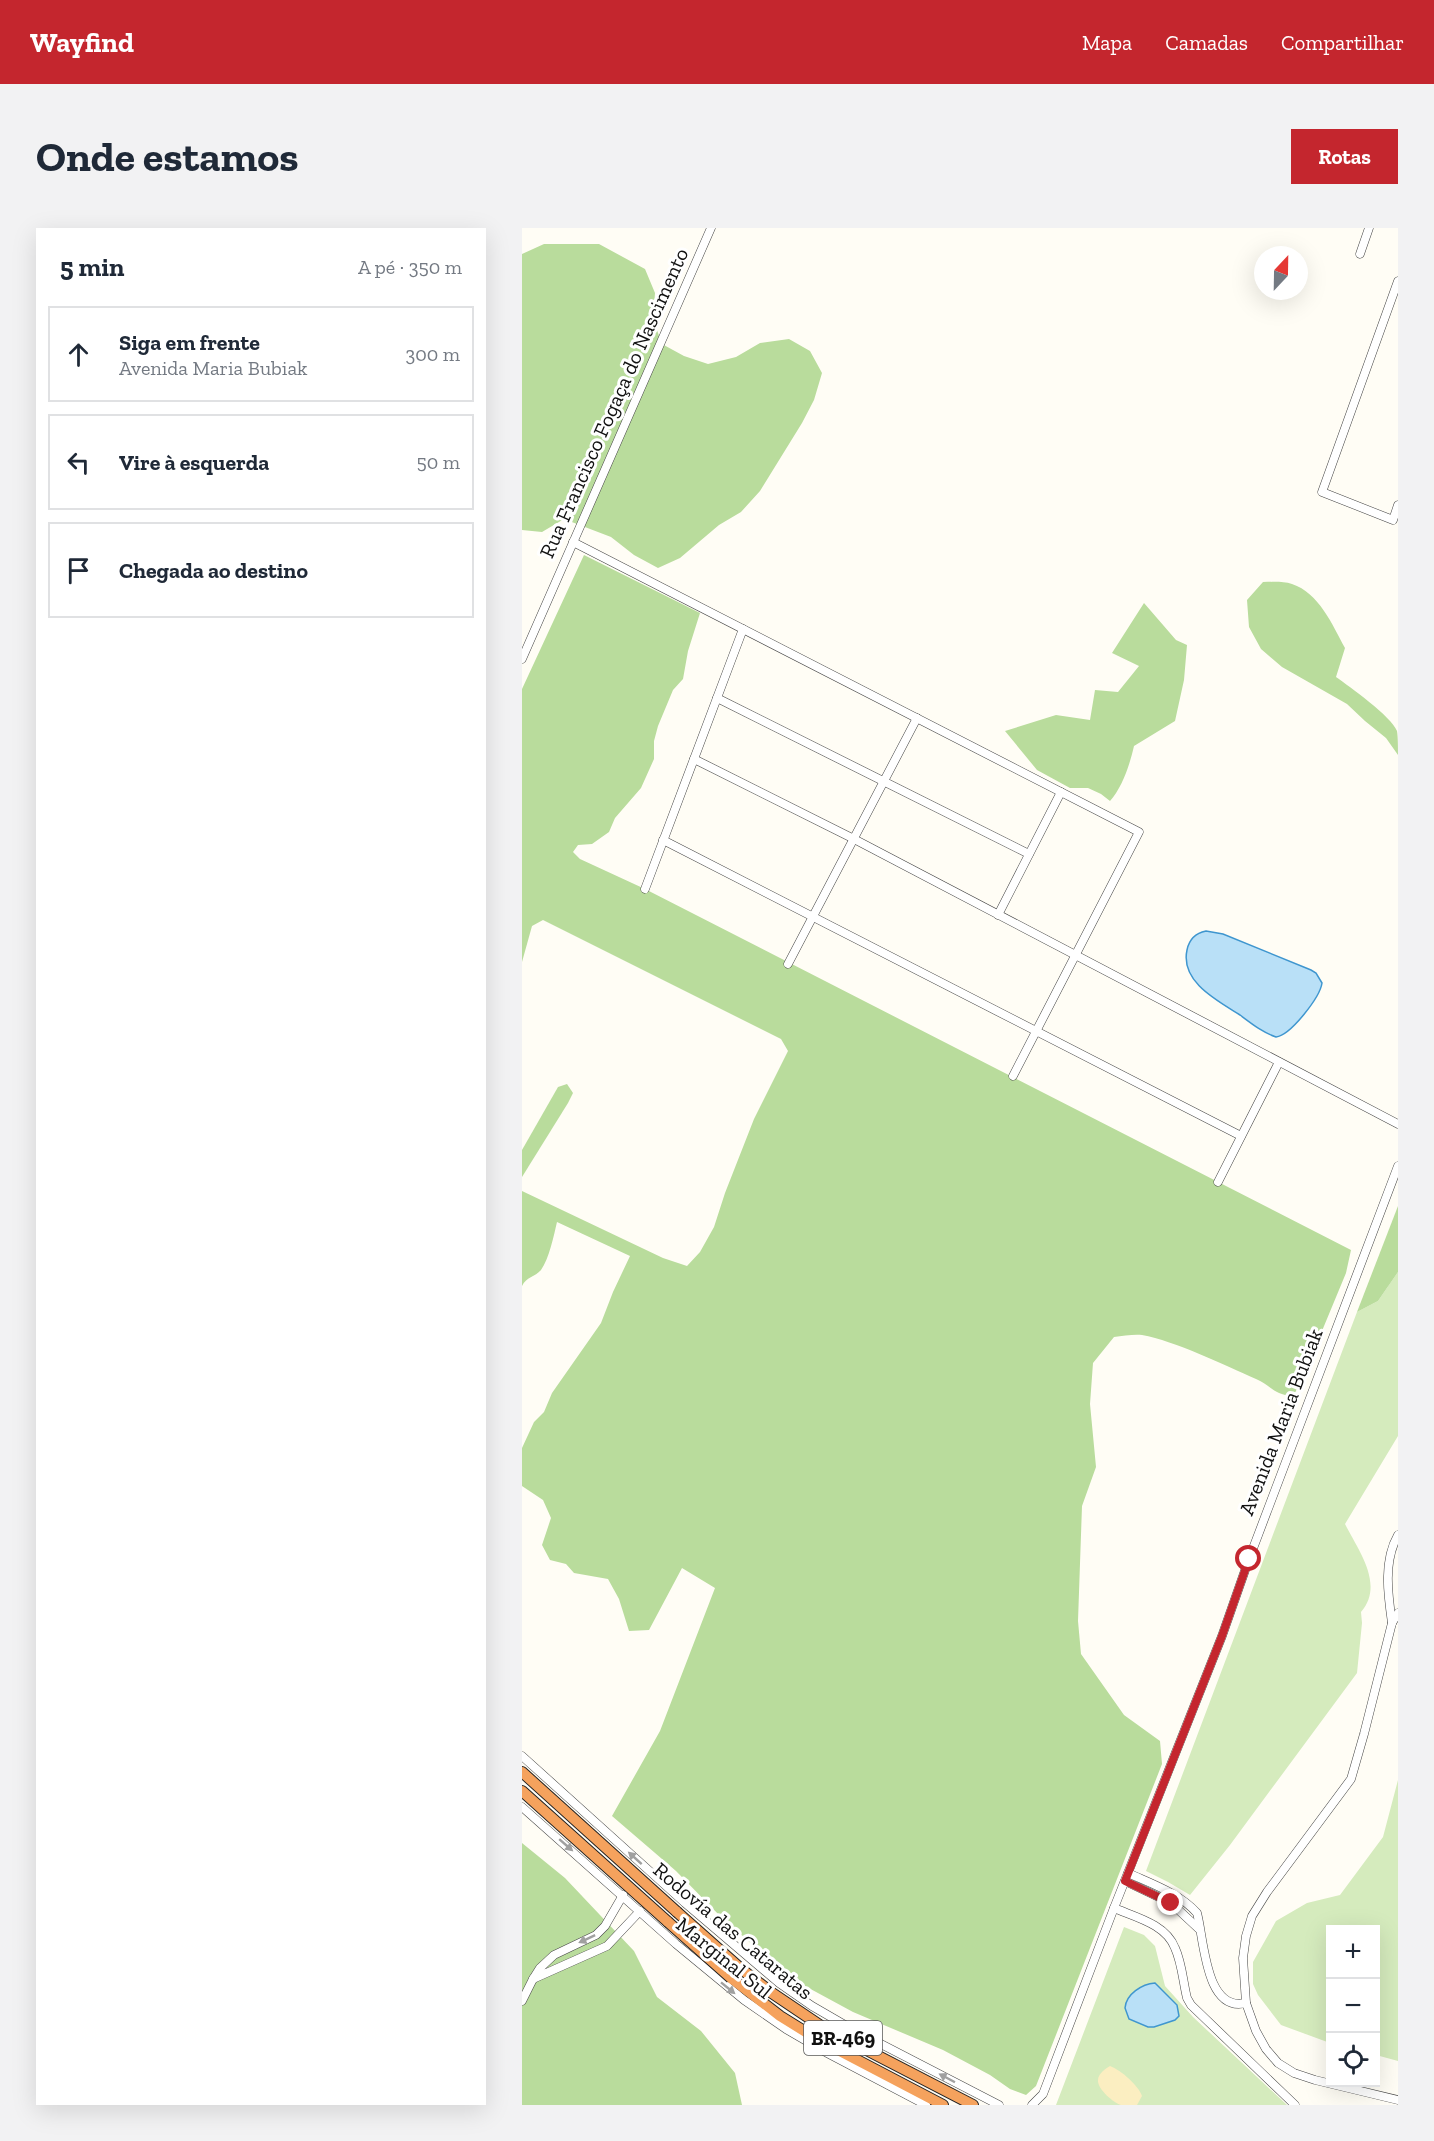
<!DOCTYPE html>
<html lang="pt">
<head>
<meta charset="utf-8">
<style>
  :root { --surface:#fff; --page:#f2f2f3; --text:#1f2937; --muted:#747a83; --line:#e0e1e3; --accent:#c4262e }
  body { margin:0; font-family:"Zilla Slab",serif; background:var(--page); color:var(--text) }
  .controls { position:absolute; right:18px; bottom:18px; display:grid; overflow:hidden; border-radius:0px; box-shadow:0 6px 24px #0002 }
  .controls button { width:54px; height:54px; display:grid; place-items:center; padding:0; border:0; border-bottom:2px solid var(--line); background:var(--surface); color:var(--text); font:30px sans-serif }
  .compass { position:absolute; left:732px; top:18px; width:54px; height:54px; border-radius:50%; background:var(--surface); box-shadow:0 6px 24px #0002; rotate:22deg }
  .stop { position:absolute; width:18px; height:18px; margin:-14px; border:4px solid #c4262e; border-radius:50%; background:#fff }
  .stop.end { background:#c4262e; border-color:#fff; box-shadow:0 2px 6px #0008 }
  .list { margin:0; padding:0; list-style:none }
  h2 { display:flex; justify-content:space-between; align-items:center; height:78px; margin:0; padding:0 24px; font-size:26px }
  h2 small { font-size:20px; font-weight:400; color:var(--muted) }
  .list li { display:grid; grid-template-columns:39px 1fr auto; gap:18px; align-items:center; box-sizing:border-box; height:96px; margin:0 12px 12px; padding:0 12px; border:2px solid var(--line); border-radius:0px }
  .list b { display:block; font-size:22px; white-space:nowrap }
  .list p { margin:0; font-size:20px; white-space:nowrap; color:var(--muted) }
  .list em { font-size:20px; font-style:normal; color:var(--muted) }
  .icon { flex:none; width:33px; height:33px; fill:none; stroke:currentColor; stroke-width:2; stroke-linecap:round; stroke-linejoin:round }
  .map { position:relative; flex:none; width:876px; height:1877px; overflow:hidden; border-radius:0px }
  header { display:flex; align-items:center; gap:36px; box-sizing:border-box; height:84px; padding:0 30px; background:var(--accent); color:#fff }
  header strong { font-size:28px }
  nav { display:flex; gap:33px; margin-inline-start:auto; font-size:21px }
  .intro { display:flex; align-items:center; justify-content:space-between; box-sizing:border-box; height:144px; padding:0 36px }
  h1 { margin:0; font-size:42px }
  .button { padding:15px 27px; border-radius:0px; background:var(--accent); color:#fff; font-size:21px; font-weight:700 }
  main { display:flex; gap:36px; padding:0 36px }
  aside { flex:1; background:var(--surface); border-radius:0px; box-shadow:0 6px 24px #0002 }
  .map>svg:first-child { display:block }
  .green { fill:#d5ebbd }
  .forest { fill:#b9dc9c }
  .sand { fill:#fbeec1 }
  .water { fill:#b9e0f7; stroke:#3f96cf; stroke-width:1.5 }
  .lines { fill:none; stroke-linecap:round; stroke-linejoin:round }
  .minor-casing { stroke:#444; stroke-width:9 }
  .highway-casing { stroke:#222; stroke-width:12 }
  .minor { stroke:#fff; stroke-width:8 }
  .highway { stroke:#f5a25d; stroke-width:10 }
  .highway-bridge-casing { stroke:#222; stroke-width:12; stroke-linecap:butt }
  .highway-bridge { stroke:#f5a25d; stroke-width:10 }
  .oneway { fill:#a0a0a0 }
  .route { stroke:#c4262e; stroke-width:8 }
  .labels { text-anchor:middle; stroke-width:6; stroke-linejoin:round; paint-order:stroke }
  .shield { fill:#fff; stroke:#585858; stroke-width:1.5 }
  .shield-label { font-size:20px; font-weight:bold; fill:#111 }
  .street-label { font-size:21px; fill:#111; stroke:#fff }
</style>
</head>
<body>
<header>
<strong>Wayfind</strong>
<nav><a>Mapa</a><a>Camadas</a><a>Compartilhar</a></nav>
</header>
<div class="intro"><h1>Onde estamos</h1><a class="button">Rotas</a></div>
<main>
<aside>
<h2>5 min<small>A pé · 350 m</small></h2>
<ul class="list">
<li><svg class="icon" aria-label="ahead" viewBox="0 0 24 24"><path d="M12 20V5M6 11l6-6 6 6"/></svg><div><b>Siga em frente</b><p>Avenida Maria Bubiak</p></div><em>300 m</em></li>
<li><svg class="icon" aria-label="left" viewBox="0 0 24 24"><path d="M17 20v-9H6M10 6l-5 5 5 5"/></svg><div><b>Vire à esquerda</b></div><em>50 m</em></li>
<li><svg class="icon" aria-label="arrive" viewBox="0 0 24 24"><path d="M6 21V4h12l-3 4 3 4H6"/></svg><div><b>Chegada ao destino</b></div></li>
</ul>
</aside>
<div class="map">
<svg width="876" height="1877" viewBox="0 0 876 1877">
  <rect width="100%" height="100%" fill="#fffdf5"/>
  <g class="green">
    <path d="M876 1044V1208L823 1296C836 1322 863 1356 839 1384L840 1395 835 1445 708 1617 668 1667 646 1654 624 1643 835 1084 856 1073Z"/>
    <path d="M876 1552V1833L854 1827V1702H808V1815L759 1797 736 1767 731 1756V1734L754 1693 785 1675 818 1667 861 1609Z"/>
    <path d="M602 1699 622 1707 633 1718 643 1758 671 1789 765 1877H534Z"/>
  </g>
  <g class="forest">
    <path d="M22 16H77L123 41 133 65 131 91 140 116 162 128 186 136 214 129 238 115 267 111 288 123 300 145 292 172 280 195 238 263 219 284 197 297 158 330 136 340 112 327 89 309 42 291 20 304 0 302V26Z"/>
    <path d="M62 327 178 385 166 423 161 451 151 462 136 498 132 513V531L119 560 93 590 87 604 70 616 56 617 51 624 58 631 123 661 829 1022 824 1045 778 1156 771 1168C751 1167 750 1158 734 1151 702 1137 653 1113 620 1107 612 1106 601 1108 592 1109L571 1135 568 1176 574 1239 560 1278 556 1393 559 1426 602 1487 638 1513 640 1536 514 1858 504 1867 488 1861 468 1847 421 1822 331 1784 283 1758 240 1725 199 1689 154 1643 90 1588 138 1503 193 1360 160 1340 127 1402 107 1403 97 1371 86 1351 52 1345 44 1336 28 1332 20 1317 29 1290 21 1272 0 1258V1220L12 1194 22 1184 30 1165 79 1095 91 1064 108 1028 35 994C32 1007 27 1031 19 1042 13 1049 4 1049 0 1058V963L141 1030 165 1038 178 1024 192 999 203 965 232 891 266 823 259 811 21 692 10 698 0 734V461Z"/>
    <path d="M741 354C750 354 761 353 770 356 797 365 810 396 823 420L814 449C828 459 869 488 875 503 876 509 876 520 876 527L864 510 843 493 825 476 760 439 739 421 727 399 725 372Z"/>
    <path d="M622 375 654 412 665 417 662 452 653 493 612 518C608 536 600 560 588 573L579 566 566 560H548L515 542 483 503 534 487 568 492 573 462 596 464 617 438 590 425Z"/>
    <path d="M45 856 51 865 46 875 0 949V922L36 859Z"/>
    <path d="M876 978V1044L856 1073 835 1084Z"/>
    <path d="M0 1615 43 1650 112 1723 135 1769 179 1803 213 1845 220 1877H0Z"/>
  </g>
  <path class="sand" d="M588 1838C599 1842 617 1858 620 1868L615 1877C610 1877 604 1877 599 1877 592 1875 575 1861 576 1852 576 1846 584 1840 588 1838Z"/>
  <g class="water">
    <path d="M684 703 701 706 789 742 794 745 800 755C798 769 769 807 754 809 740 804 730 796 718 787 696 773 658 754 665 722 667 712 674 705 684 703Z"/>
    <path d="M633 1755 655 1777 657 1788 653 1792 632 1799H626L607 1791 603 1780C604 1766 620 1756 633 1755Z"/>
  </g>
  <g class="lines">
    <g class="minor-casing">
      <g id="minor">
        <path d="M838 26 847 0"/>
        <path d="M876 53 800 264 871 292 876 277"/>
        <path d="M51 314 617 604 491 848"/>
        <path d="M0 431 189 0"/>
        <path d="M195 470 507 626"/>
        <path d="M172 531 332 611 876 896"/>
        <path d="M141 612 719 908"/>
        <path d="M123 661 221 401"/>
        <path d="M476 687 539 564"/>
        <path d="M266 736 395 490"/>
        <path d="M696 954 757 834"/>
        <path d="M876 1385 870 1395 842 1506 829 1551 745 1664 730 1688 724 1708 721 1730 724 1775 734 1803 744 1821 756 1835 772 1845 793 1852 876 1872"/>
        <path d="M870 1395C866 1367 861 1333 876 1307"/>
        <path d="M0 1528 163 1675 257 1755 290 1778 328 1800 477 1877"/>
        <path d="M0 1579 154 1716 222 1772 264 1801 307 1826 404 1877"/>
        <path d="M606 1645C630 1656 657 1665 675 1685 682 1710 683 1785 724 1775"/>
        <path d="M603 1653 649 1675 677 1701"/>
        <path d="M101 1667 83 1698 74 1707 32 1727 18 1740 11 1751 85 1718 118 1683"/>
        <path d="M592 1680C613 1689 644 1696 653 1720 660 1735 661 1754 665 1770L669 1777 773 1877"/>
        <path d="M0 1773 11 1751"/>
        <path d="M510 1877 521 1866 592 1680 700 1408 727 1331 876 938"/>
      </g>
    </g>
    <g class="highway-casing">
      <g id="highway">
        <path d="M0 1544 155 1684"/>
        <path d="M0 1563 146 1694"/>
        <path d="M218 1740 250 1765 302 1800 451 1877"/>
        <path d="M209 1750 258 1788 295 1811 421 1877"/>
      </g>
    </g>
    <use href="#minor" class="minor"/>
    <use href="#highway" class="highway"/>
    <g class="highway-bridge-casing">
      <g id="highway-bridge">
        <path d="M155 1684 218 1740"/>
        <path d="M146 1694 209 1750"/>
      </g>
    </g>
    <use href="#highway-bridge" class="highway-bridge"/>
  </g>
  <defs><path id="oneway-solid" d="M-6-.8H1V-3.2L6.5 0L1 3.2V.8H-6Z" transform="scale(1.5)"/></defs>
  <g class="oneway">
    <use href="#oneway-solid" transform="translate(44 1617) rotate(41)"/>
    <use href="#oneway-solid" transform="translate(113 1630) rotate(-138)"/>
    <use href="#oneway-solid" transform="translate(65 1711) rotate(155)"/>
    <use href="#oneway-solid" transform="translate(206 1760) rotate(39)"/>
    <use href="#oneway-solid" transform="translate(425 1850) rotate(-152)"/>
  </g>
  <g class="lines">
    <path class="route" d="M649 1675 603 1653 700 1408 727 1331"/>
  </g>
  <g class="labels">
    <rect class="shield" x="282" y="1793" width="78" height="34" rx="4.5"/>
    <g class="shield-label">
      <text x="321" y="1817">BR-469</text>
    </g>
    <g class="street-label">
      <text transform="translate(92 175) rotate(-66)" y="7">Rua Francisco Fogaça do Nascimento</text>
      <text transform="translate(759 1194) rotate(-69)" y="7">Avenida Maria Bubiak</text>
      <text transform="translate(211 1703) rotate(40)" y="7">Rodovía das Cataratas</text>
      <text transform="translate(202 1730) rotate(39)" y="7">Marginal Sul</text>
    </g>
  </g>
</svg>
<div class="controls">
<button>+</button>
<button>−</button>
<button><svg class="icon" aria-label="locate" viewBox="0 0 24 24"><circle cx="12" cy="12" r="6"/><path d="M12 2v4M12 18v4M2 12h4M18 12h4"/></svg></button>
</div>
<svg class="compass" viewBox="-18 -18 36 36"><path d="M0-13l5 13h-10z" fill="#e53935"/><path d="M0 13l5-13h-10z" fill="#747a83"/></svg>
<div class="stop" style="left:727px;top:1331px"></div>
<div class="stop end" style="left:649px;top:1675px"></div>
</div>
</main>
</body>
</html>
